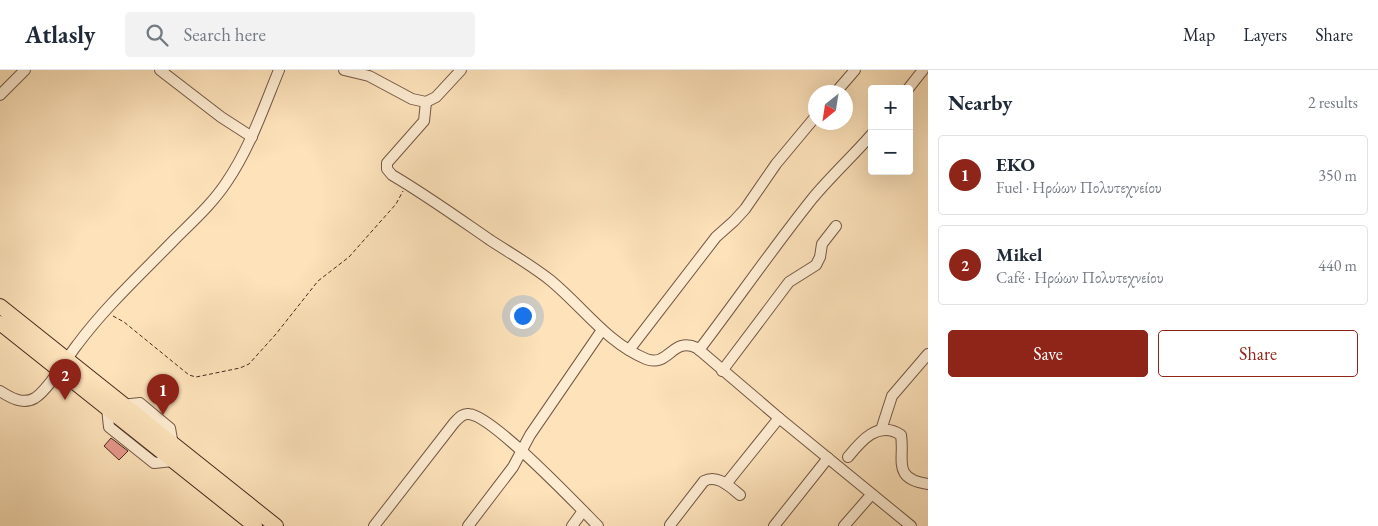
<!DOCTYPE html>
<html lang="en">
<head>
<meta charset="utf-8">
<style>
  :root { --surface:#fff; --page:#f2f2f3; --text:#1f2937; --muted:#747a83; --line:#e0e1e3; --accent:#8f2418 }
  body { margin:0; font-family:"EB Garamond",serif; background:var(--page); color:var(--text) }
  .controls { position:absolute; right:15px; top:15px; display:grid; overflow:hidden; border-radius:5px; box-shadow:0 5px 20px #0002 }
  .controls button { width:45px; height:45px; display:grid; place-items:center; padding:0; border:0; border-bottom:1px solid var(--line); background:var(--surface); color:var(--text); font:25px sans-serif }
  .compass { position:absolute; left:808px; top:15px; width:45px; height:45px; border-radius:50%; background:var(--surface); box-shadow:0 5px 20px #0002; rotate:210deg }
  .you { position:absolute; left:522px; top:245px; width:18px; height:18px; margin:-12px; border:4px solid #fff; border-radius:50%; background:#1a73e8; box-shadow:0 0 0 8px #1a73e833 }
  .badge { display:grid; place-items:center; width:32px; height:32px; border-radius:50%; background:var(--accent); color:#fff; font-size:16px; font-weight:700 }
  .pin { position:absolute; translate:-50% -41px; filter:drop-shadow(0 1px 2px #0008) }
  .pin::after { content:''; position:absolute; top:26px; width:18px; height:15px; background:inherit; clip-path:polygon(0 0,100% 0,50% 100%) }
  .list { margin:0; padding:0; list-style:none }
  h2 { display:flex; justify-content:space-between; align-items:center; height:65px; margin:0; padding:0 20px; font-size:21px }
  h2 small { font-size:16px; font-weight:400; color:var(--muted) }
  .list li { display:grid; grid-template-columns:32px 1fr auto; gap:15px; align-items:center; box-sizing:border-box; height:80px; margin:0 10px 10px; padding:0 10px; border:1px solid var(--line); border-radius:5px }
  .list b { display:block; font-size:19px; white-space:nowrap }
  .list p { margin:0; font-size:16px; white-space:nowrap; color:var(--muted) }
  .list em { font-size:16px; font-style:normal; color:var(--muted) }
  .actions { display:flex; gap:10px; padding:15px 20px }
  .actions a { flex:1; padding:11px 0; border:1px solid var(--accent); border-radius:5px; text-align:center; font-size:18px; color:var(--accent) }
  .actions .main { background:var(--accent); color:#fff }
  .icon { flex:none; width:28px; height:28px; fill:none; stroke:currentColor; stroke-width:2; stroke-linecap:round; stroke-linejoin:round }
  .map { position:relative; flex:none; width:928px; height:456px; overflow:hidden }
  header { display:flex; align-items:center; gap:30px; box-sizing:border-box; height:70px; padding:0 25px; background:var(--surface); border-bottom:1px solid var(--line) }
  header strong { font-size:24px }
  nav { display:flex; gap:28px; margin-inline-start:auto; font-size:18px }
  .search { width:350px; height:45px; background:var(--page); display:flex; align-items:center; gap:12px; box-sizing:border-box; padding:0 18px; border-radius:5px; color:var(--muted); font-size:19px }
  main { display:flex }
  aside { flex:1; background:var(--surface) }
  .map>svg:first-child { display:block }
  .building { fill:#e8998d; stroke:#452a1e }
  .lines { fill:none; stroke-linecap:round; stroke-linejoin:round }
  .minor-casing { stroke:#735845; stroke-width:12 }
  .major-casing { stroke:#452a1e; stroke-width:16 }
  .path { stroke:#452a1e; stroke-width:1; stroke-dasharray:4 2.5; stroke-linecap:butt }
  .minor { stroke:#feecd2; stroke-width:10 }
  .major { stroke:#fde2ba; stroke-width:14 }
</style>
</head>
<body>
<header>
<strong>Atlasly</strong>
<div class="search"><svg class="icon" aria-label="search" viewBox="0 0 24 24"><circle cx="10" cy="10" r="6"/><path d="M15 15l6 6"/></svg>Search here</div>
<nav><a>Map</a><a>Layers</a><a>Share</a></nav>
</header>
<main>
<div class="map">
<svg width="928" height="456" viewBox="0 0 928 456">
  <rect width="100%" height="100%" fill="#fde2ba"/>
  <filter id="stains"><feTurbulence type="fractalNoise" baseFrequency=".004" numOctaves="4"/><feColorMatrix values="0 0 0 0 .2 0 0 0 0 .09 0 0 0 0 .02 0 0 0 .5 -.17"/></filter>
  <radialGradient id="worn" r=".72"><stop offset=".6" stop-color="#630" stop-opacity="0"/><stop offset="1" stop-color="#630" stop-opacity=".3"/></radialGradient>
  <path class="building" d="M111 368 128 381 119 390 104 376Z"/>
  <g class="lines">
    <g class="minor-casing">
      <g id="minor">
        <path d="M160 0 221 47 252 67"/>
        <path d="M344 0 369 6 412 29 426 32 436 27 461 0"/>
        <path d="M908 19 923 0"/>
        <path d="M836 22 855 0"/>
        <path d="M0 25 25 0"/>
        <path d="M426 32 424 51 387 93V99L392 105C426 125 458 148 490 170 510 183 531 195 550 210 582 236 607 273 646 289 669 298 672 266 697 278L779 348 911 456"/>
        <path d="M629 280 716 167 734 151 745 139 776 94 816 46"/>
        <path d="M699 280C737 230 773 178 812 129 831 106 853 86 872 64"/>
        <path d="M722 301 789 212 816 195 820 187 822 174 836 156"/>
        <path d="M0 321C11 328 23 335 35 328 49 319 66 289 77 275 106 236 142 203 175 169 193 151 212 134 226 113 250 78 263 39 279 0"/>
        <path d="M122 335 140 333 170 358 173 375"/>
        <path d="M107 338 109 357 154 393 173 391"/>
        <path d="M881 360 892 326 928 284"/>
        <path d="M848 387C861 371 878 350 901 365 905 389 891 409 928 414"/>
        <path d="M726 414 779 348"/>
        <path d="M670 455 704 411C718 404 730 417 740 425"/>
        <path d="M374 456 454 353C458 349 462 343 469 344 493 346 577 435 598 456"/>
        <path d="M468 456 513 397 530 365 602 260"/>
        <path d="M572 456 583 441"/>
        <path d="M774 456 828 388"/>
        <path d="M844 456 871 425"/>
      </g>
    </g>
    <g class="major-casing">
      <g id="major">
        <path d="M0 236 276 456"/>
        <path d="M0 253 255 456"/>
      </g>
    </g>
    <path class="path" d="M113 246 124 252 189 305 196 307 240 298 249 294 276 264 318 211 349 187 396 134 403 121"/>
    <use href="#minor" class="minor"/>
    <use href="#major" class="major"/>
  </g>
  <rect width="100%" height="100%" filter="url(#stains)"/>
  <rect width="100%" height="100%" fill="url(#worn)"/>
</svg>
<div class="controls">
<button>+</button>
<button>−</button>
</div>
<svg class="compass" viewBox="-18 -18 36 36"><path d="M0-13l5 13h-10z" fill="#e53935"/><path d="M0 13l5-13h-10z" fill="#747a83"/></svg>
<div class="you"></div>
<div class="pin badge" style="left:163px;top:345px">1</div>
<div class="pin badge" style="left:65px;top:330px">2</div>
</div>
<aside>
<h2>Nearby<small>2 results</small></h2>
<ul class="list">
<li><span class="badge">1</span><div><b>EKO</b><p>Fuel · Ηρώων Πολυτεχνείου</p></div><em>350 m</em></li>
<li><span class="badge">2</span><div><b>Mikel</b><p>Café · Ηρώων Πολυτεχνείου</p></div><em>440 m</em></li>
</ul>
<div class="actions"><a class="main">Save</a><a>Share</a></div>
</aside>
</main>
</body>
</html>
